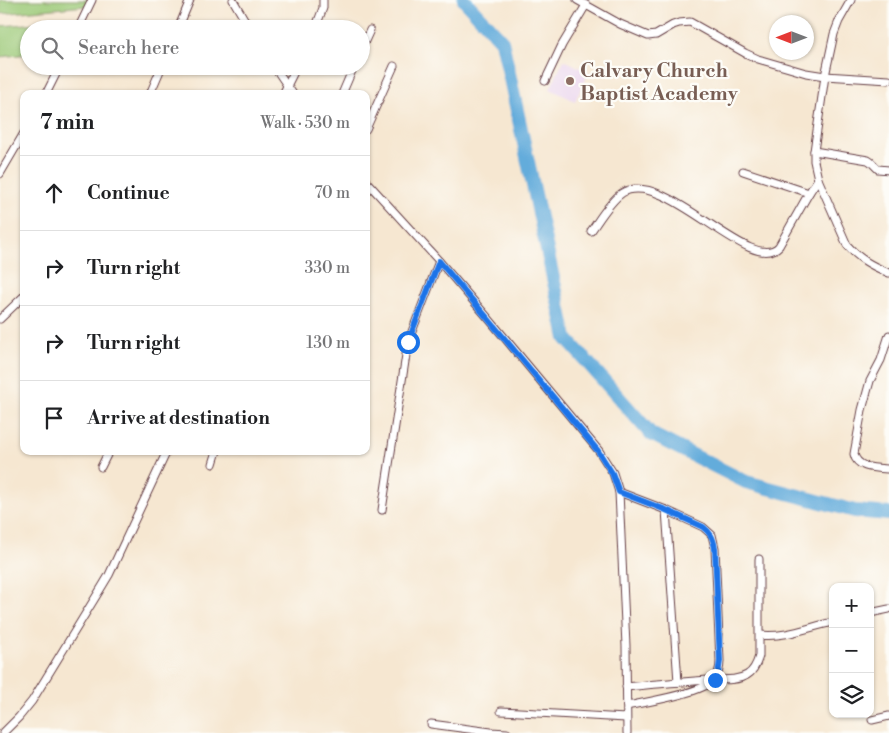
<!DOCTYPE html>
<html lang="en">
<head>
<meta charset="utf-8">
<style>
  :root { --surface:#fff; --page:#f2f2f2; --text:#202124; --muted:#757577; --line:#e0e0e0 }
  body { margin:0; font-family:"Libre Bodoni",serif; background:var(--page); color:var(--text) }
  .controls { position:absolute; right:15px; bottom:15px; display:grid; overflow:hidden; border-radius:10px; box-shadow:0 1px 4px #0004 }
  .controls button { width:45px; height:45px; display:grid; place-items:center; padding:0; border:0; border-bottom:1px solid var(--line); background:var(--surface); color:var(--text); font:25px sans-serif }
  .compass { position:absolute; left:769px; top:15px; width:45px; height:45px; border-radius:50%; background:var(--surface); box-shadow:0 1px 4px #0004; rotate:270deg }
  .stop { position:absolute; width:15px; height:15px; margin:-11px; border:4px solid #1a73e8; border-radius:50%; background:#fff }
  .stop.end { background:#1a73e8; border-color:#fff; box-shadow:0 1px 5px #0008 }
  .list { margin:0; padding:0; list-style:none }
  h2 { display:flex; justify-content:space-between; align-items:center; height:65px; margin:0; padding:0 20px; font-size:21px }
  h2 small { font-size:16px; font-weight:400; color:var(--muted) }
  .list li { display:grid; grid-template-columns:32px 1fr auto; gap:15px; align-items:center; box-sizing:border-box; height:75px; padding:0 20px; border-top:1px solid var(--line) }
  .list b { display:block; font-size:19px; white-space:nowrap }
  .list em { font-size:16px; font-style:normal; color:var(--muted) }
  .icon { flex:none; width:28px; height:28px; fill:none; stroke:currentColor; stroke-width:2; stroke-linecap:round; stroke-linejoin:round }
  .map { position:relative; flex:none; width:889px; height:733px; overflow:hidden }
  .search { position:absolute; background:var(--surface); box-shadow:0 1px 4px #0004; left:20px; top:20px; width:350px; height:55px; display:flex; align-items:center; gap:12px; box-sizing:border-box; padding:0 18px; border-radius:28px; color:var(--muted); font-size:19px }
  .panel { position:absolute; background:var(--surface); box-shadow:0 1px 4px #0004; left:20px; top:90px; width:350px; height:365px; border-radius:10px }
  .map>svg:first-child { display:block }
  .built { fill:#e9d2ee }
  .green { fill:#9bc977; stroke:#727451 }
  .lines { fill:none; stroke-linecap:round; stroke-linejoin:round }
  .river { stroke:#64acdb; stroke-width:14 }
  .minor-casing { stroke:#643d44; stroke-width:9 }
  .minor { stroke:#fff; stroke-width:7 }
  .route { stroke:#1a73e8; stroke-width:6 }
  .education-dot { fill:#8d6e63; stroke:#fdfcf7; stroke-width:2 }
  .labels { text-anchor:middle; stroke-width:4.5; stroke-linejoin:round; paint-order:stroke }
  .education-label { font-size:20px; font-weight:bold; fill:#785e54; stroke:#fdfcf7; text-anchor:start }
</style>
</head>
<body>
<div class="map">
<svg width="889" height="733" viewBox="0 0 889 733">
  <rect width="100%" height="100%" fill="#fdfcf7"/>
  <filter id="ink" filterUnits="userSpaceOnUse"><feTurbulence type="fractalNoise" baseFrequency=".02" numOctaves="2"/><feDisplacementMap in="SourceGraphic" scale="10" xChannelSelector="R" yChannelSelector="G"/><feConvolveMatrix kernelMatrix="1 2 1 2 8 2 1 2 1" color-interpolation-filters="sRGB"/></filter>
  <filter id="wash" filterUnits="userSpaceOnUse"><feTurbulence type="fractalNoise" baseFrequency=".0096" numOctaves="4" result="noise"/><feDisplacementMap in="SourceGraphic" scale="20" xChannelSelector="R" yChannelSelector="G"/><feGaussianBlur stdDeviation="1.12" result="paint"/><feColorMatrix in="noise" values="0 0 0 0 0 0 0 0 0 0 0 0 0 0 0 0 0 1.4 0 .05"/><feComposite in="paint" operator="in"/></filter>
  <g filter="url(#wash)">
    <rect width="100%" height="100%" fill="#f6e7d1"/>
    <path class="built" d="M564 60 589 72 575 101 550 89Z"/>
    <g class="green">
      <path d="M0 0H89L86 6 0 14Z"/>
      <path d="M81 20 76 29H29V54L0 57V26Z"/>
    </g>
    <g class="lines">
      <path class="river" d="M464 0 502 41 566 338 651 434 746 482 855 511 889 514"/>
    </g>
  </g>
  <g filter="url(#ink)">
    <g class="lines">
      <g class="minor-casing">
        <g id="minor">
          <path d="M233 0 250 29"/>
          <path d="M577 0 620 24 648 36 656 35 673 25 679 23 690 22 745 53 758 59 806 73 825 76 889 80"/>
          <path d="M851 0 839 21 834 34 825 76 814 151V161L818 179 847 245C859 259 872 266 889 273"/>
          <path d="M78 29 92 0"/>
          <path d="M178 29 190 0"/>
          <path d="M315 29 323 8V0"/>
          <path d="M361 50 370 30"/>
          <path d="M274 66 293 94"/>
          <path d="M545 81 562 45 586 5"/>
          <path d="M46 94 60 66"/>
          <path d="M150 94 162 66"/>
          <path d="M283 94 297 66"/>
          <path d="M342 94 354 66"/>
          <path d="M366 129 394 66"/>
          <path d="M814 151 868 160 871 162 878 169 889 170"/>
          <path d="M743 171 809 193"/>
          <path d="M0 174 24 133"/>
          <path d="M366 181 439 261 489 319 599 451 613 473 619 492 626 646 627 733"/>
          <path d="M591 231C599 220 610 201 622 193 665 167 751 277 779 246L809 193 818 179"/>
          <path d="M0 319 24 296"/>
          <path d="M889 335 881 360 870 381 862 410 854 454C857 469 876 468 889 469"/>
          <path d="M213 464 217 451"/>
          <path d="M101 467 109 451"/>
          <path d="M619 492 666 510 703 527 712 535 715 548 720 661C720 668 719 674 714 680 702 693 646 702 627 706"/>
          <path d="M382 510 408 342 439 261"/>
          <path d="M666 510 678 682"/>
          <path d="M870 613 889 609"/>
          <path d="M760 635C785 638 809 627 833 622"/>
          <path d="M626 687C654 684 681 682 708 680 721 679 735 682 747 675 754 671 757 663 759 656V559"/>
          <path d="M501 711 626 718"/>
          <path d="M872 720 889 716"/>
          <path d="M431 724 491 732 507 733"/>
          <path d="M3 733 19 717 32 701 103 585 109 575 167 451"/>
        </g>
      </g>
      <use href="#minor" class="minor"/>
    </g>
  </g>
  <g class="lines" filter="url(#ink)">
    <path class="route" d="M408 342 439 261 489 320 598 451 612 473 619 492 666 510 703 527C711 533 713 538 715 548L720 661 718 674 715 680"/>
  </g>
  <circle class="education-dot" cx="570" cy="81" r="5"/>
  <g class="labels">
    <g class="education-label">
      <text x="580" y="77">Calvary Church<tspan x="580" dy="23">Baptist Academy</tspan></text>
    </g>
  </g>
</svg>
<div class="controls">
<button>+</button>
<button>−</button>
<button><svg class="icon" aria-label="layers" viewBox="0 0 24 24"><path d="M12 4l9 5-9 5-9-5zM3 14l9 5 9-5"/></svg></button>
</div>
<svg class="compass" viewBox="-18 -18 36 36"><path d="M0-13l5 13h-10z" fill="#e53935"/><path d="M0 13l5-13h-10z" fill="#757577"/></svg>
<div class="stop" style="left:408px;top:342px"></div>
<div class="stop end" style="left:715px;top:680px"></div>
<div class="search"><svg class="icon" aria-label="search" viewBox="0 0 24 24"><circle cx="10" cy="10" r="6"/><path d="M15 15l6 6"/></svg>Search here</div>
<section class="panel">
<h2>7 min<small>Walk · 530 m</small></h2>
<ul class="list">
<li><svg class="icon" aria-label="ahead" viewBox="0 0 24 24"><path d="M12 20V5M6 11l6-6 6 6"/></svg><div><b>Continue</b></div><em>70 m</em></li>
<li><svg class="icon" aria-label="right" viewBox="0 0 24 24"><path d="M7 20v-9h11M14 6l5 5-5 5"/></svg><div><b>Turn right</b></div><em>330 m</em></li>
<li><svg class="icon" aria-label="right" viewBox="0 0 24 24"><path d="M7 20v-9h11M14 6l5 5-5 5"/></svg><div><b>Turn right</b></div><em>130 m</em></li>
<li><svg class="icon" aria-label="arrive" viewBox="0 0 24 24"><path d="M6 21V4h12l-3 4 3 4H6"/></svg><div><b>Arrive at destination</b></div></li>
</ul>
</section>
</div>
</body>
</html>
